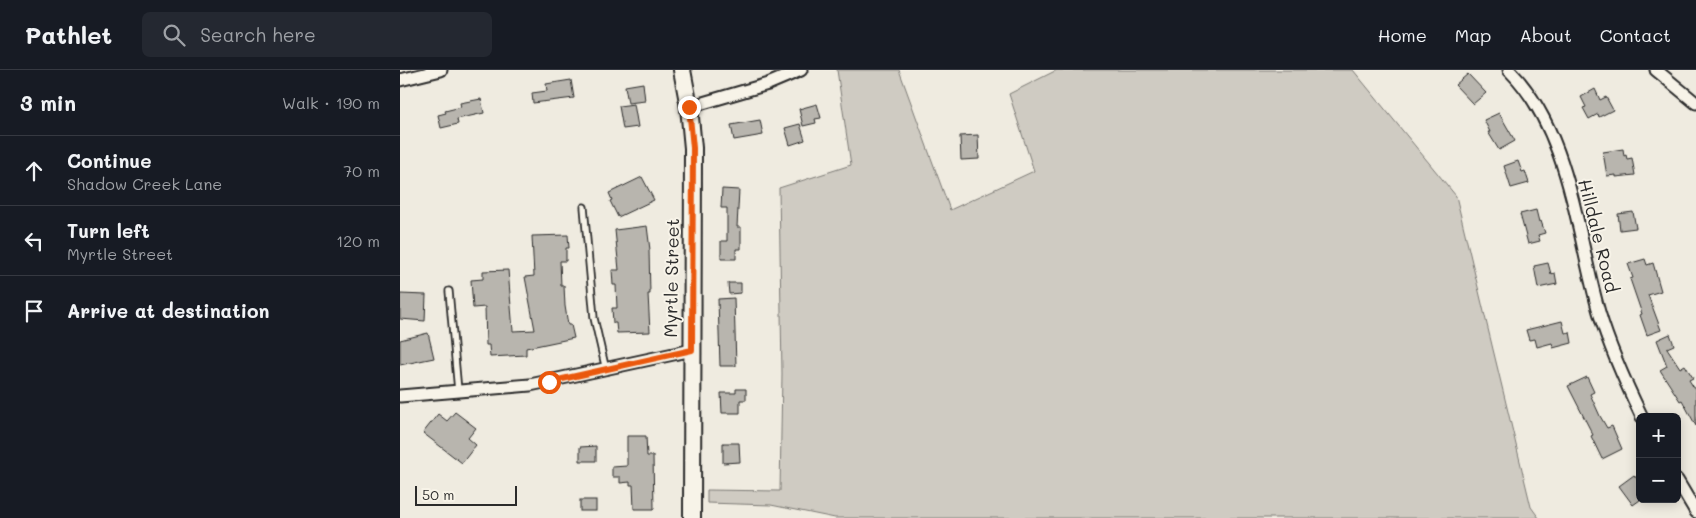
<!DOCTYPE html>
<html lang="en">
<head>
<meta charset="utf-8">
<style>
  :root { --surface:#171b24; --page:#242831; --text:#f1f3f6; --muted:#9ea1a6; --line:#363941 }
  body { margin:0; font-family:Mali,sans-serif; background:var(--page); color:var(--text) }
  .controls { position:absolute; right:15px; bottom:15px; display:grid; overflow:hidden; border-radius:8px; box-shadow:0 2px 12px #0003 }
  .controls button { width:45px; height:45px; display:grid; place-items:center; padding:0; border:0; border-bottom:1px solid var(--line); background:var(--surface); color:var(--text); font:25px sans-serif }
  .scale { position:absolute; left:15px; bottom:12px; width:102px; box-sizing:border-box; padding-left:5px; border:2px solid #2b2b2b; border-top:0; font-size:14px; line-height:18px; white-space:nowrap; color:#2b2b2b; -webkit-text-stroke:4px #f7f3e8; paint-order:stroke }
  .stop { position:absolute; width:15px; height:15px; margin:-11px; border:4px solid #ea580c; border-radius:50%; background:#fff }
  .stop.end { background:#ea580c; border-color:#fff; box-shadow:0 1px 5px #0008 }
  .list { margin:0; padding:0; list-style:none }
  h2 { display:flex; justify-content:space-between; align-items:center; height:65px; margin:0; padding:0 20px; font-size:21px }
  h2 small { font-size:16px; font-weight:400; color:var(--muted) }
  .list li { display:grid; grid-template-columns:32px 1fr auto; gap:15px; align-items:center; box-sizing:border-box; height:70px; padding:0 20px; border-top:1px solid var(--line) }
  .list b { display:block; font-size:19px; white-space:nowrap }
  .list p { margin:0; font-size:16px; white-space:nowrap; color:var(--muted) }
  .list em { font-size:16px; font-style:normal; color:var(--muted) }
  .icon { flex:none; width:28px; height:28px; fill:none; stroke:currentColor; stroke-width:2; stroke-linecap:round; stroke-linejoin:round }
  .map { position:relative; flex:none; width:1296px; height:448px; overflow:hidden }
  header { display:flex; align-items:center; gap:30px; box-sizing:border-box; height:70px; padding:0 25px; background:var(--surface); border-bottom:1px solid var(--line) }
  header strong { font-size:24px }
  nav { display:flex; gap:28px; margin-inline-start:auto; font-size:18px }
  .search { width:350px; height:45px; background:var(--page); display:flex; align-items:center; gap:12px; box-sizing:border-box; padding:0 18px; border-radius:8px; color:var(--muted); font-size:19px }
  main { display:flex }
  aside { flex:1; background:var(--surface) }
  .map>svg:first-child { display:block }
  .green { fill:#cfcbc2; stroke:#7d7b76 }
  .building { fill:#b8b5ae; stroke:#2b2b2b }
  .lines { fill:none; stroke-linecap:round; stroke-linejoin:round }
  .lane-casing { stroke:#2b2b2b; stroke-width:9 }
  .street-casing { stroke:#2b2b2b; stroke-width:15 }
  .secondary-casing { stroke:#2b2b2b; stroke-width:20 }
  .lane { stroke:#f7f3e8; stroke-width:5.5 }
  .street { stroke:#f7f3e8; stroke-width:11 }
  .secondary { stroke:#f7f3e8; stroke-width:16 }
  .route { stroke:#ea580c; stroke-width:6 }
  .labels { text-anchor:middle; stroke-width:4; stroke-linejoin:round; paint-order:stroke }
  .street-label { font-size:18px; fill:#2b2b2b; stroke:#f7f3e8 }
</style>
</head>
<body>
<header>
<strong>Pathlet</strong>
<div class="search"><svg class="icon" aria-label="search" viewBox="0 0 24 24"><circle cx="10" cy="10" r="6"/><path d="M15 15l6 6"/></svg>Search here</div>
<nav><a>Home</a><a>Map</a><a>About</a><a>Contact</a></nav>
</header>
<main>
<aside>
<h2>3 min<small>Walk · 190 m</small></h2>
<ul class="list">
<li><svg class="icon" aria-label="ahead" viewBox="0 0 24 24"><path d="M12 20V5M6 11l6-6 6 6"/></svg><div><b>Continue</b><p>Shadow Creek Lane</p></div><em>70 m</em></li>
<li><svg class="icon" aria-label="left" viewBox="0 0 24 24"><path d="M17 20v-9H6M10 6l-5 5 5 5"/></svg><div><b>Turn left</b><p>Myrtle Street</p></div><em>120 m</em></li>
<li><svg class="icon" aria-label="arrive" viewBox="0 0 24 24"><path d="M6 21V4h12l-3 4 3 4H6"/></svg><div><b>Arrive at destination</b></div></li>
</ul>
</aside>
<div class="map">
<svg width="1296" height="448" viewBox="0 0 1296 448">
  <rect width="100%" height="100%" fill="#efebe0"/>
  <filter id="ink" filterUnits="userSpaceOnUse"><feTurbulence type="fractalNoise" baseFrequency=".02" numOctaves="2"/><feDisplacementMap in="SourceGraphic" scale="10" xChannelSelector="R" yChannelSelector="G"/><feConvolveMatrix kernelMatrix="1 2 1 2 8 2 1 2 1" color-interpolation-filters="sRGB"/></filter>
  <g filter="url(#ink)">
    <path class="green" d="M437 0H499L550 140 634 101 609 24 657 0H953L1056 126 1131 437 1139 448H435L371 435 307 433V420L380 421 382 304 379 118 451 95Z"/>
    <g class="building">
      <path d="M1068 4 1086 23 1073 34 1055 15Z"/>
      <path d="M171 10 174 28 133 33 132 23 147 21 146 14Z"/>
      <path d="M243 13 245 31 228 33 225 16Z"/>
      <path d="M1195 19 1200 30 1206 27 1213 40 1199 47 1198 44 1189 49 1183 38 1186 37 1181 27Z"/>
      <path d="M81 29 84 43 57 49 58 54 41 58 38 45 46 43 45 41 61 37 60 33Z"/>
      <path d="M234 34 238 57 223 59 219 36Z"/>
      <path d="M417 34 421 48 415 49 416 53 403 56 399 39Z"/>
      <path d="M1099 43 1115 71 1099 80 1088 62H1090L1084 50Z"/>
      <path d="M360 50 363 65 334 70 331 55Z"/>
      <path d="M400 54 405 70 390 75 385 58Z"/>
      <path d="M578 65 579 89 561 90 560 66Z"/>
      <path d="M1223 79 1224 86 1226 85 1227 89 1232 88 1235 105 1216 107V105L1207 106 1203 82Z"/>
      <path d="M1118 91 1122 102 1125 101 1129 113 1111 118 1104 96Z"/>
      <path d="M242 107 254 130 218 147 210 131 212 130 209 123Z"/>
      <path d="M322 119 339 120 337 157H341V179H336V189H321V171H327V138H321Z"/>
      <path d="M1136 140 1139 152 1141 151 1145 163 1138 165 1140 171 1128 174 1120 144Z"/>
      <path d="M1233 142 1236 158 1220 160 1218 144Z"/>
      <path d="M247 156 250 180H249L250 224H248L250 262 217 263 216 253H213L212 238H217L216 215H213L212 200H219L215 160Z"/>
      <path d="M168 165 169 178H166V191H160L161 216H164L165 236 168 255H171L174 268 126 278V285L90 287 89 275H86L85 237 73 238 71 210 83 209V201L108 200 113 261 135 260 125 207 134 206 132 166Z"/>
      <path d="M1245 189 1247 195 1253 193 1261 221 1248 225 1261 260 1247 265 1240 245 1242 244 1230 209 1233 208 1228 194Z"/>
      <path d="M1148 193 1151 204 1155 203 1157 214 1138 218 1134 196Z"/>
      <path d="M328 213H341V223L329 224Z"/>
      <path d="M0 224 26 225 25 251 0 249Z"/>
      <path d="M334 228 336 296H320L318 229Z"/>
      <path d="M1162 251 1165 263 1170 262 1172 273 1153 278 1152 273 1137 277 1135 269 1129 270 1126 260Z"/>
      <path d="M28 263 34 288 0 295V270Z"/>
      <path d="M1270 264 1274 275 1267 278 1280 298 1285 295 1293 308 1289 310 1296 321V356L1282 330 1280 331 1260 300 1267 296 1257 270Z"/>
      <path d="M1187 307 1194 322 1190 324 1200 346 1207 358 1212 356 1222 379 1202 389 1191 366 1193 365 1168 316Z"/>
      <path d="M336 319H346V330H340V343H322L321 323H336Z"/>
      <path d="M55 342 76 358 68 368 76 375 62 393 23 363 38 344 47 351Z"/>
      <path d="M227 366H246L247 386H253L254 439H234L233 415H230V412L220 413V407H212V397L227 396Z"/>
      <path d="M323 373H339L340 392 323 393Z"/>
      <path d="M196 376V391H180V377Z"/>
      <path d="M1234 405 1240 413V430L1233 435 1219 416Z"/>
      <rect x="180" y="430" width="16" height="11"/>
    </g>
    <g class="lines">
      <g class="lane-casing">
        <g id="lane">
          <path d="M184 137 194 248 206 300"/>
          <path d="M49 221 58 321"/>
        </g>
      </g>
      <g class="street-casing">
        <g id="street">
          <path d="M1109 0C1170 61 1176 162 1199 242 1210 279 1225 312 1242 347"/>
          <path d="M1256 0 1296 33"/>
          <path d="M0 10 41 0"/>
          <path d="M289 37 368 14 401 0"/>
          <path d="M0 326 130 315 292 280"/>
          <path d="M1277 410 1296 442"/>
        </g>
      </g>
      <g class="secondary-casing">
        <path id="secondary" d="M282 0 289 37 293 78 292 448"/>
      </g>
      <use href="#lane" class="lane"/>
      <use href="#street" class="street"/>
      <use href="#secondary" class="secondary"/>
    </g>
  </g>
  <g class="lines" filter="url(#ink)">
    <path class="route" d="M149 312 292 280 293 78 289 37"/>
  </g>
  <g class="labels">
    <g class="street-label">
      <text transform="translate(1198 166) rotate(76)" y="6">Hilldale Road</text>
      <text transform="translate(272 208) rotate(-89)" y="6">Myrtle Street</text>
    </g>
  </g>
</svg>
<div class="controls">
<button>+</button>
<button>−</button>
</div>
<div class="scale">50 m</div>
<div class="stop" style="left:149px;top:312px"></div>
<div class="stop end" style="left:289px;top:37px"></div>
</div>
</main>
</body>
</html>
